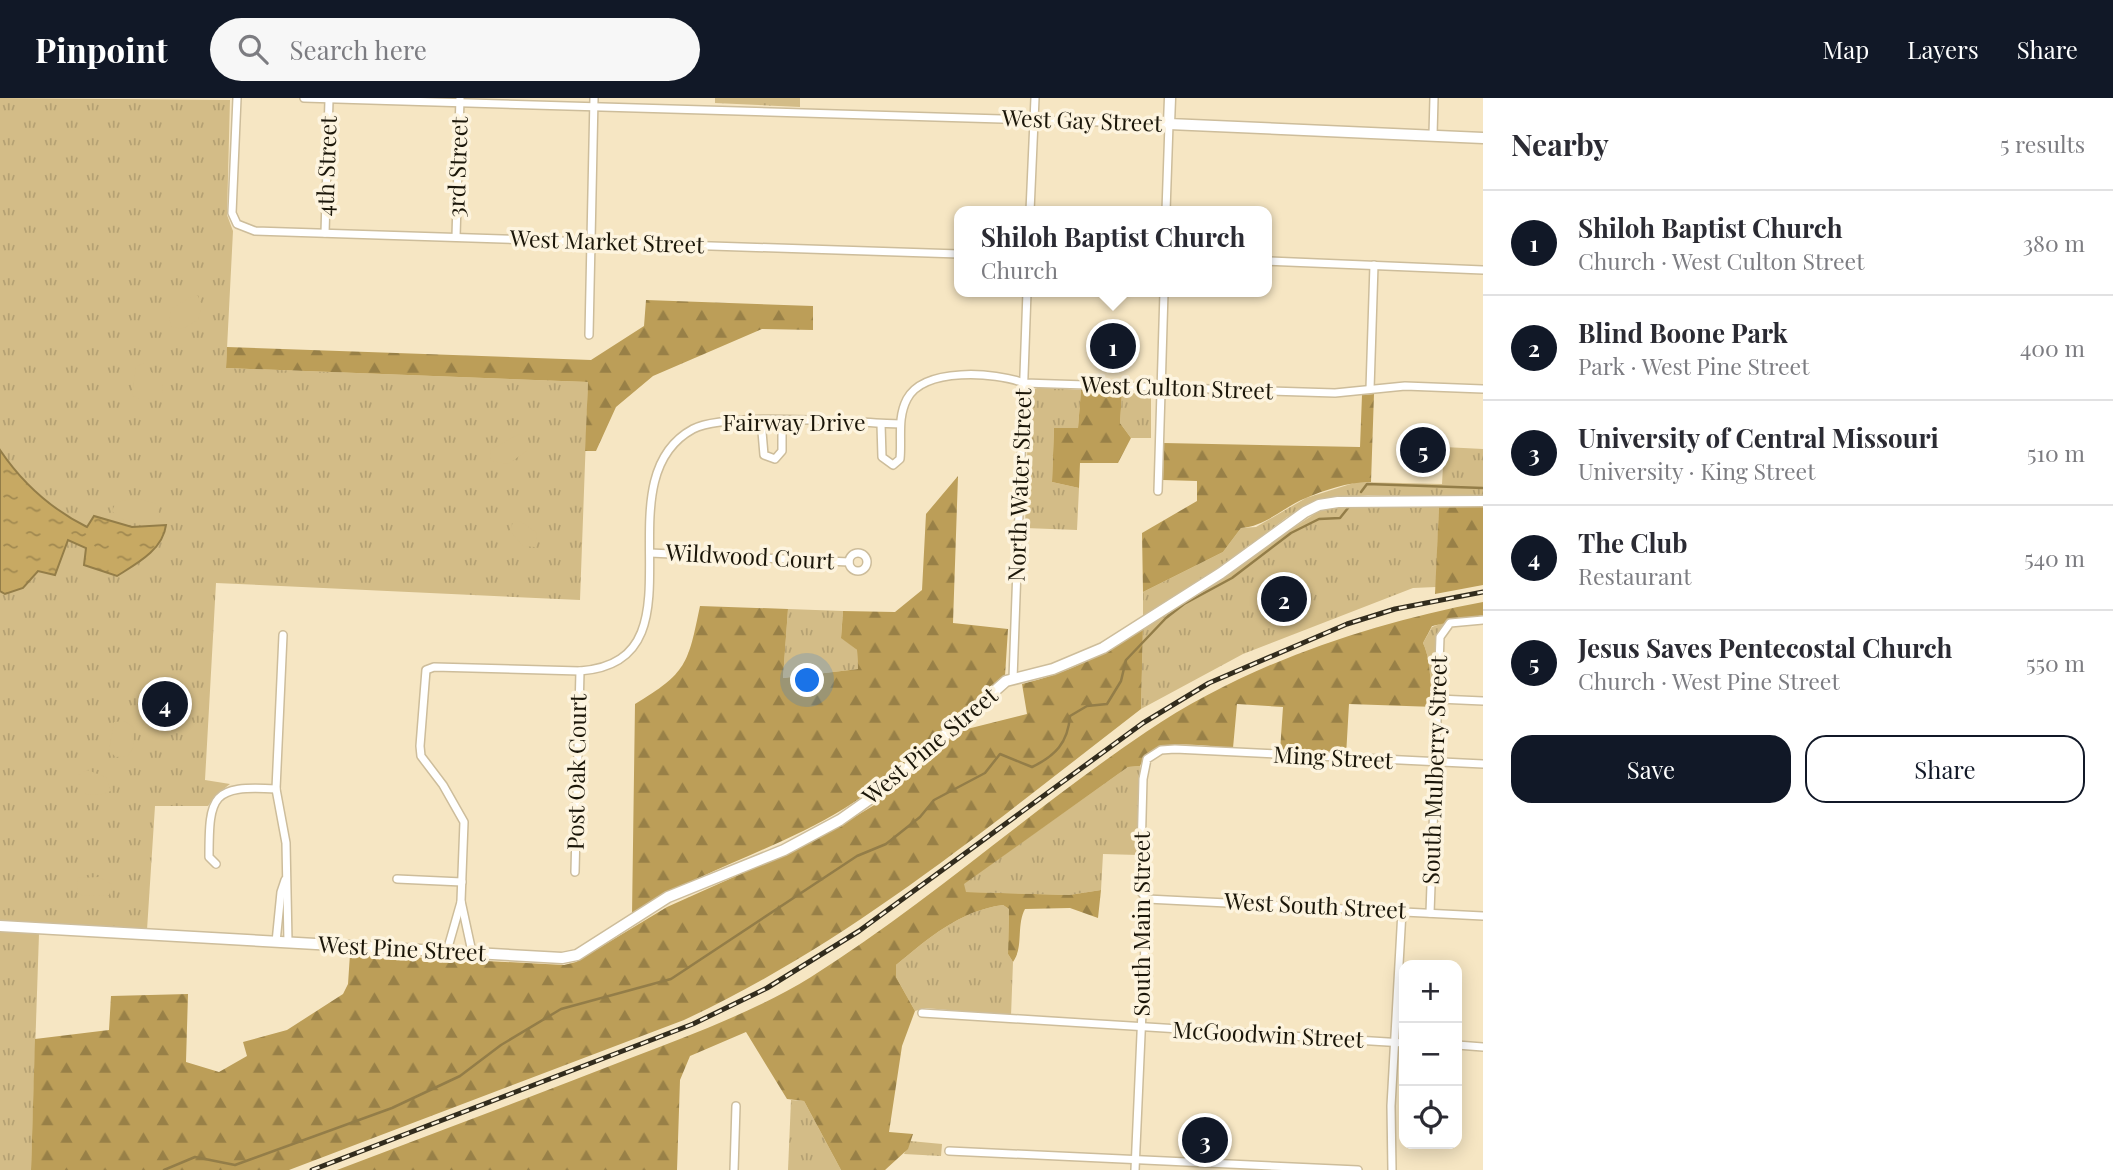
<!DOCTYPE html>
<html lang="en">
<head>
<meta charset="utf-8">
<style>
  :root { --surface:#fff; --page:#f7f7f7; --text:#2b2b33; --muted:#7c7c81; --line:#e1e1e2; --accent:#111827 }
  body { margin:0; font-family:"Playfair Display",serif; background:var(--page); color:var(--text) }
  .controls { position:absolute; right:21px; bottom:21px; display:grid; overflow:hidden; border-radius:14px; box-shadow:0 4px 18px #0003 }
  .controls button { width:63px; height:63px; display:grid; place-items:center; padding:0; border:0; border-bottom:2px solid var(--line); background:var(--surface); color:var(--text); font:35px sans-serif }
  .you { position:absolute; left:808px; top:583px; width:24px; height:24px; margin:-18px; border:5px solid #fff; border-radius:50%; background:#1a73e8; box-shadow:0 0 0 10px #1a73e833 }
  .badge { display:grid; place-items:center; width:46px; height:46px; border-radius:50%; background:var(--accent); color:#fff; font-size:23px; font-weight:700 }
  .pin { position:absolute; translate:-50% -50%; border:4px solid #fff; box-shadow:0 2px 7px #0006 }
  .popup { position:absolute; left:954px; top:108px; width:318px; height:91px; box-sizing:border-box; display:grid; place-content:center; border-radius:14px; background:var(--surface); filter:drop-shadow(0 2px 5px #0005); font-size:23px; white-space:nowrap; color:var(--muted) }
  .popup b { font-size:26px; color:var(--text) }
  .popup::after { content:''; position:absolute; left:50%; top:100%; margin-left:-14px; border:14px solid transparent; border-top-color:var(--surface) }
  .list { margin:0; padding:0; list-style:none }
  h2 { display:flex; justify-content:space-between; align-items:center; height:91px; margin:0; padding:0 28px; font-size:30px }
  h2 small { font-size:23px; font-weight:400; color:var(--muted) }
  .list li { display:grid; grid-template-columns:46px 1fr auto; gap:21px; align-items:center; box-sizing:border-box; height:105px; padding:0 28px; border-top:2px solid var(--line) }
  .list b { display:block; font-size:26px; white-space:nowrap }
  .list p { margin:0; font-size:23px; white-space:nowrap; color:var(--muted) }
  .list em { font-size:23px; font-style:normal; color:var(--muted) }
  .actions { display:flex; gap:14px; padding:21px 28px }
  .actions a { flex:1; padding:16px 0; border:2px solid var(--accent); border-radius:21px; text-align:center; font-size:24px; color:var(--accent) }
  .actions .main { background:var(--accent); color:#fff }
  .icon { flex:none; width:38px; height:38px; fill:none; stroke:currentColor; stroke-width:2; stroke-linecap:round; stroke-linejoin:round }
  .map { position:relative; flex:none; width:1483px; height:1072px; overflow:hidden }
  header { display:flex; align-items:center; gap:42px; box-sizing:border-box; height:98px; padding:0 35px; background:var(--accent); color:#fff }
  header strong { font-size:33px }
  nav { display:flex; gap:38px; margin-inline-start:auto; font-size:24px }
  .search { width:490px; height:63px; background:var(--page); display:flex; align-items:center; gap:18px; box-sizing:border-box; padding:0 24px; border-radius:38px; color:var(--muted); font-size:26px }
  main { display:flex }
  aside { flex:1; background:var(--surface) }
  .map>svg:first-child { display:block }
  .grass { fill:url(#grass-tufts) }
  .forest { fill:url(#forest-firs) }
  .pitch { fill:#d3bc87 }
  .water { fill:url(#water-ripples); stroke:#937d48; stroke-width:2 }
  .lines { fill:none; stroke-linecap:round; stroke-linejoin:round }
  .stream { stroke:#937d48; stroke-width:2.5 }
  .street-casing { stroke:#cdbd9b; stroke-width:10 }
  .secondary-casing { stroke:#cdbd9b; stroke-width:13 }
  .street { stroke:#fff; stroke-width:7 }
  .secondary { stroke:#fff; stroke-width:10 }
  .rail-casing { stroke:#322c1d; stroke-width:5 }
  .rail { stroke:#fdf4df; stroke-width:2.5; stroke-dasharray:8; stroke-linecap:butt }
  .labels { text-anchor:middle; stroke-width:7; stroke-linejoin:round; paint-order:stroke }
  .street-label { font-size:23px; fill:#1b1609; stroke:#fdf4df }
</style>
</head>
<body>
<header>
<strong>Pinpoint</strong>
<div class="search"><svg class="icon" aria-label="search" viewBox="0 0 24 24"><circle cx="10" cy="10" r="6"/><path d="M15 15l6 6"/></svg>Search here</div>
<nav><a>Map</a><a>Layers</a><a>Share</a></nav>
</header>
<main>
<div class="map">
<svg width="1483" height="1072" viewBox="0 0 1483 1072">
  <defs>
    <pattern id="grass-tufts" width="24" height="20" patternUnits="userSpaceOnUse" patternTransform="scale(1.75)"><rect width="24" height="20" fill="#d3bc87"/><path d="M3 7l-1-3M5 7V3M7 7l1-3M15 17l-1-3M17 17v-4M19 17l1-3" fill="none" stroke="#b5a173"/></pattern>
    <pattern id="forest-firs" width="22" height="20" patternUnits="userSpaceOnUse" patternTransform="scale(1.75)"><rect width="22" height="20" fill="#bc9e58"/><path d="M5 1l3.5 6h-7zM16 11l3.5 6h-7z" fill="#988047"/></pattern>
    <pattern id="water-ripples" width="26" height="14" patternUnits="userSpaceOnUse" patternTransform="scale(1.75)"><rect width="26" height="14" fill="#c7a963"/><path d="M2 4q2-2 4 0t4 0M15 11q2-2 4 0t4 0" fill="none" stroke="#a18950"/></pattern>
  </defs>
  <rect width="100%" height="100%" fill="#f6e6c3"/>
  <g class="grass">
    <path d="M0 0 230 2 227 117 233 133 226 270 588 284 580 502 216 485 205 682 230 686 216 697 208 708H155L147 832 0 824Z"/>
    <path d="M715 0H800V9L715 5Z"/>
    <path d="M1040 289 1081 292 1078 330H1054L1052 384 1079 390 1077 432 1025 430 1029 293Z"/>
    <path d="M1122 294 1151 297V340H1131L1120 325Z"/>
    <path d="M1444 349 1483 351V399L1368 397 1319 403 1287 419 1228 465 1143 518V494L1223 454 1241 430 1256 429 1306 400 1357 384 1442 386Z"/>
    <path d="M1439 408 1436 489 1413 490 1243 556 1141 611 1143 529 1319 413 1332 410Z"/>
    <path d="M788 511 843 513 841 539 857 552 858 571 783 580Z"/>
    <path d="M1448 523C1428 540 1436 584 1435 609 1428 587 1433 567 1423 545L1432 529Z"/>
    <path d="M1140 668 1138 757 1103 756 1101 792 1069 797 965 794 963 786 1128 669Z"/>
    <path d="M1003 807 1009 811 1008 856 1013 864 1011 918 926 910 915 913 896 879V867C929 840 959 813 1003 807Z"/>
    <path d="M0 833 39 836 31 1072H0Z"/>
    <path d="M791 1002 804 1003 841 1072H788Z"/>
    <path d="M910 1043 942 1046 941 1058 904 1056Z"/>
  </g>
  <g class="forest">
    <path d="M646 202 813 208V232L762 231 653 278 616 309 596 353H585L588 284 226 270 227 249 591 262 644 228Z"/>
    <path d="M1081 292 1122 294 1120 325 1131 340 1118 365H1080L1079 390 1052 384 1054 330H1078Z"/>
    <path d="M1374 296 1371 384C1352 383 1324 392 1306 400 1283 409 1267 428 1241 430L1223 454 1143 494 1142 435 1197 403V383L1163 382 1164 345 1360 349 1362 297Z"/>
    <path d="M958 378 953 525 1008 531 1005 578C950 620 904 674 845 710 777 752 699 772 632 817L635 606C687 575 688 566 700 508L788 511 783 580 858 571 857 552 841 540 843 513 895 514 922 492 926 416Z"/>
    <path d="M1439 408 1483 409V487L1435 496Z"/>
    <path d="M1483 504V517L1432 528 1423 545C1433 567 1428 587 1435 609L1349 606 1346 658 1280 653 1283 609 1237 606 1233 650C1205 649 1155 636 1140 668L1128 669 964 786 966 794 1069 797 1101 792 1098 820 1070 810 1025 811C1016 828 1024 849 1013 864L1008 856 1009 811 1003 807C959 813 929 840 896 867V879L915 913 902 948 889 1034 913 1036 908 1051 885 1072H841L804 1003 787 1001 746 934 690 958 680 982 677 1072H337C434 1035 531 999 628 961 690 937 754 914 811 879 928 805 1032 711 1146 634 1245 567 1366 526 1483 504Z"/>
    <path d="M1143 529 1141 611C994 724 852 844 684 922L289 1072H31L35 941 109 932 111 898 188 896 186 964 219 974 247 958 243 944 287 932 343 896 348 886 350 856 564 867 576 864 667 809 810 745 843 726 876 706 959 633 1027 616 1022 586C1068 575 1105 557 1143 529Z"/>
  </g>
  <g class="pitch">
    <path d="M192 198H198L202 208 198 222 182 231 172 229 169 221 171 211Z"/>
    <path d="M143 265 162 286 163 295 156 302H140L132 297 136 269Z"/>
    <path d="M519 336 528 339V352L508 366 491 363 490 352Z"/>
    <path d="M136 400 157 406 160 420C146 429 123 426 112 413L116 404Z"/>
    <path d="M520 423 537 435 535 449 523 448 510 433 513 424Z"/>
    <path d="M125 623 134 630 133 650 128 658 116 659 109 653 114 624Z"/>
    <path d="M87 672 106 679 111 693 100 697 86 696 77 686V678Z"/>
    <path d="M99 779 113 787 109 797 84 798 77 795 78 780Z"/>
  </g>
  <path class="water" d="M0 352C23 386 51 411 87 429L94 418 132 429 166 427C163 452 136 466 117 478L84 467 86 450 68 442 55 477 38 473 23 490 5 496 0 493Z"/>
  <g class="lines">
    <g class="stream">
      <path d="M1361 394 1367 386 1483 390"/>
      <path d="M164 1072 195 1059 235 1067 392 1010 460 978 501 947 561 911 671 881 857 758 886 746 920 719 934 702 985 675 1000 656 1032 669C1055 658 1068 645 1070 618L1087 608 1107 606 1121 583 1126 562 1166 520 1184 506 1232 480 1291 435 1319 421 1340 420 1348 410"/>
    </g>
    <g class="street-casing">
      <g id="street">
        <path d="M237 0 232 115 237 126 255 133 959 156"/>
        <path d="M304 0 1169 26 1166 113"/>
        <path d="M1433 37 1434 0"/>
        <path d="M1030 113 1035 0"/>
        <path d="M325 135 329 2"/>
        <path d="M456 139 460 0"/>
        <path d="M1267 163 1483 172"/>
        <path d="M589 237 594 0"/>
        <path d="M1370 291 1374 167"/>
        <path d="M761 322 764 357 775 361 782 353V323"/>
        <path d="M881 326 882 359 893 367 900 361C902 341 897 320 907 301 924 269 995 274 1024 285L1335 295 1405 288 1483 291"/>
        <path d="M1158 393 1164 194"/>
        <path d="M650 455 849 464"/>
        <circle cx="858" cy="464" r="9"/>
        <path d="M283 537 276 691 286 745 288 844"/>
        <path d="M1013 581 1027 194"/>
        <path d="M1438 601 1483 603"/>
        <path d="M216 766 209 759C209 697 212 687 276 691"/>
        <path d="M575 774 580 573"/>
        <path d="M397 781 462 784"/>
        <path d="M1147 801 1483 818"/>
        <path d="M1430 815 1440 539 1450 525 1483 522"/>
        <path d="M276 844 281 794 285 782"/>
        <path d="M447 853 461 804"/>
        <path d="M472 854 461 803 464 724 443 687 421 658 420 648 426 572 434 569 580 573C711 564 597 383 693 331 727 313 856 325 900 326"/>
        <path d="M922 915 1404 945"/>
        <path d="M1457 947 1483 949"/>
        <path d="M949 1053 1358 1072"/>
        <path d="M734 1072 736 1008"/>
        <path d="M1135 1072 1147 801 1140 793 1143 681 1147 661 1161 652 1175 651 1483 666"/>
        <path d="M1392 1072 1391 1008 1402 813"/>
      </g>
    </g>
    <g class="secondary-casing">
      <g id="secondary">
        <path d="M1170 0 1169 26 1483 40"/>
        <path d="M0 828 562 860 577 857 668 799 784 752 840 722 884 691 1006 583 1053 571 1103 550 1221 475 1305 414 1319 407 1338 404 1483 403"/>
      </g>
    </g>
    <use href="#street" class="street"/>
    <use href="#secondary" class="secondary"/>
    <g class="rail-casing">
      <path id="rail" d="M312 1072 693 926 767 890 859 833 1143 625 1209 585 1347 526 1395 511 1483 494"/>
    </g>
    <use href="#rail" class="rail"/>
  </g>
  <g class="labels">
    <g class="street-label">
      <text transform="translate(1082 23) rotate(2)" y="8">West Gay Street</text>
      <text transform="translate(327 68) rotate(-88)" y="8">4th Street</text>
      <text transform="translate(458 69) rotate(-88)" y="8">3rd Street</text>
      <text transform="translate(607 144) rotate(2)" y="8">West Market Street</text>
      <text transform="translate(1177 290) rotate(2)" y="8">West Culton Street</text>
      <text x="794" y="333">Fairway Drive</text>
      <text transform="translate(1020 387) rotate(-88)" y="8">North Water Street</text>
      <text transform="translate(750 459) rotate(3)" y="8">Wildwood Court</text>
      <text transform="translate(930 648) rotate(-40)" y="8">West Pine Street</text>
      <text transform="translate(1333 660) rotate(3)" y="8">Ming Street</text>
      <text transform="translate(1435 672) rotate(-88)" y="8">South Mulberry Street</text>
      <text transform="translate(577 674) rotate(-89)" y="8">Post Oak Court</text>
      <text transform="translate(1315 808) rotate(3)" y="8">West South Street</text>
      <text transform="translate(1142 826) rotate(-90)" y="8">South Main Street</text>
      <text transform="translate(402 851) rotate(3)" y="8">West Pine Street</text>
      <text transform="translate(1268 937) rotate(3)" y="8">McGoodwin Street</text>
    </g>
  </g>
</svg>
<div class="controls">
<button>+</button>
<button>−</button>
<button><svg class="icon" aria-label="locate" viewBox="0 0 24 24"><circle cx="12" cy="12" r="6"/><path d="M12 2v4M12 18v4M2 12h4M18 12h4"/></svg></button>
</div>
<div class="you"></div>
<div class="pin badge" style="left:1113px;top:248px">1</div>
<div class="popup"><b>Shiloh Baptist Church</b>Church</div>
<div class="pin badge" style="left:1284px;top:501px">2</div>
<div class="pin badge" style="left:1205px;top:1042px">3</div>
<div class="pin badge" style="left:165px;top:606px">4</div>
<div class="pin badge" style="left:1423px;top:352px">5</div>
</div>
<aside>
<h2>Nearby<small>5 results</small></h2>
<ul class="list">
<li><span class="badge">1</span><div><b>Shiloh Baptist Church</b><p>Church · West Culton Street</p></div><em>380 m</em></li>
<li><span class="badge">2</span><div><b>Blind Boone Park</b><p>Park · West Pine Street</p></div><em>400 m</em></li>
<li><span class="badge">3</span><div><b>University of Central Missouri</b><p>University · King Street</p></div><em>510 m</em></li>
<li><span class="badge">4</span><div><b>The Club</b><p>Restaurant</p></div><em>540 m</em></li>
<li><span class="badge">5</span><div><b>Jesus Saves Pentecostal Church</b><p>Church · West Pine Street</p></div><em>550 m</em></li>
</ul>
<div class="actions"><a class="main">Save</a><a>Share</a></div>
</aside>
</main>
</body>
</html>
